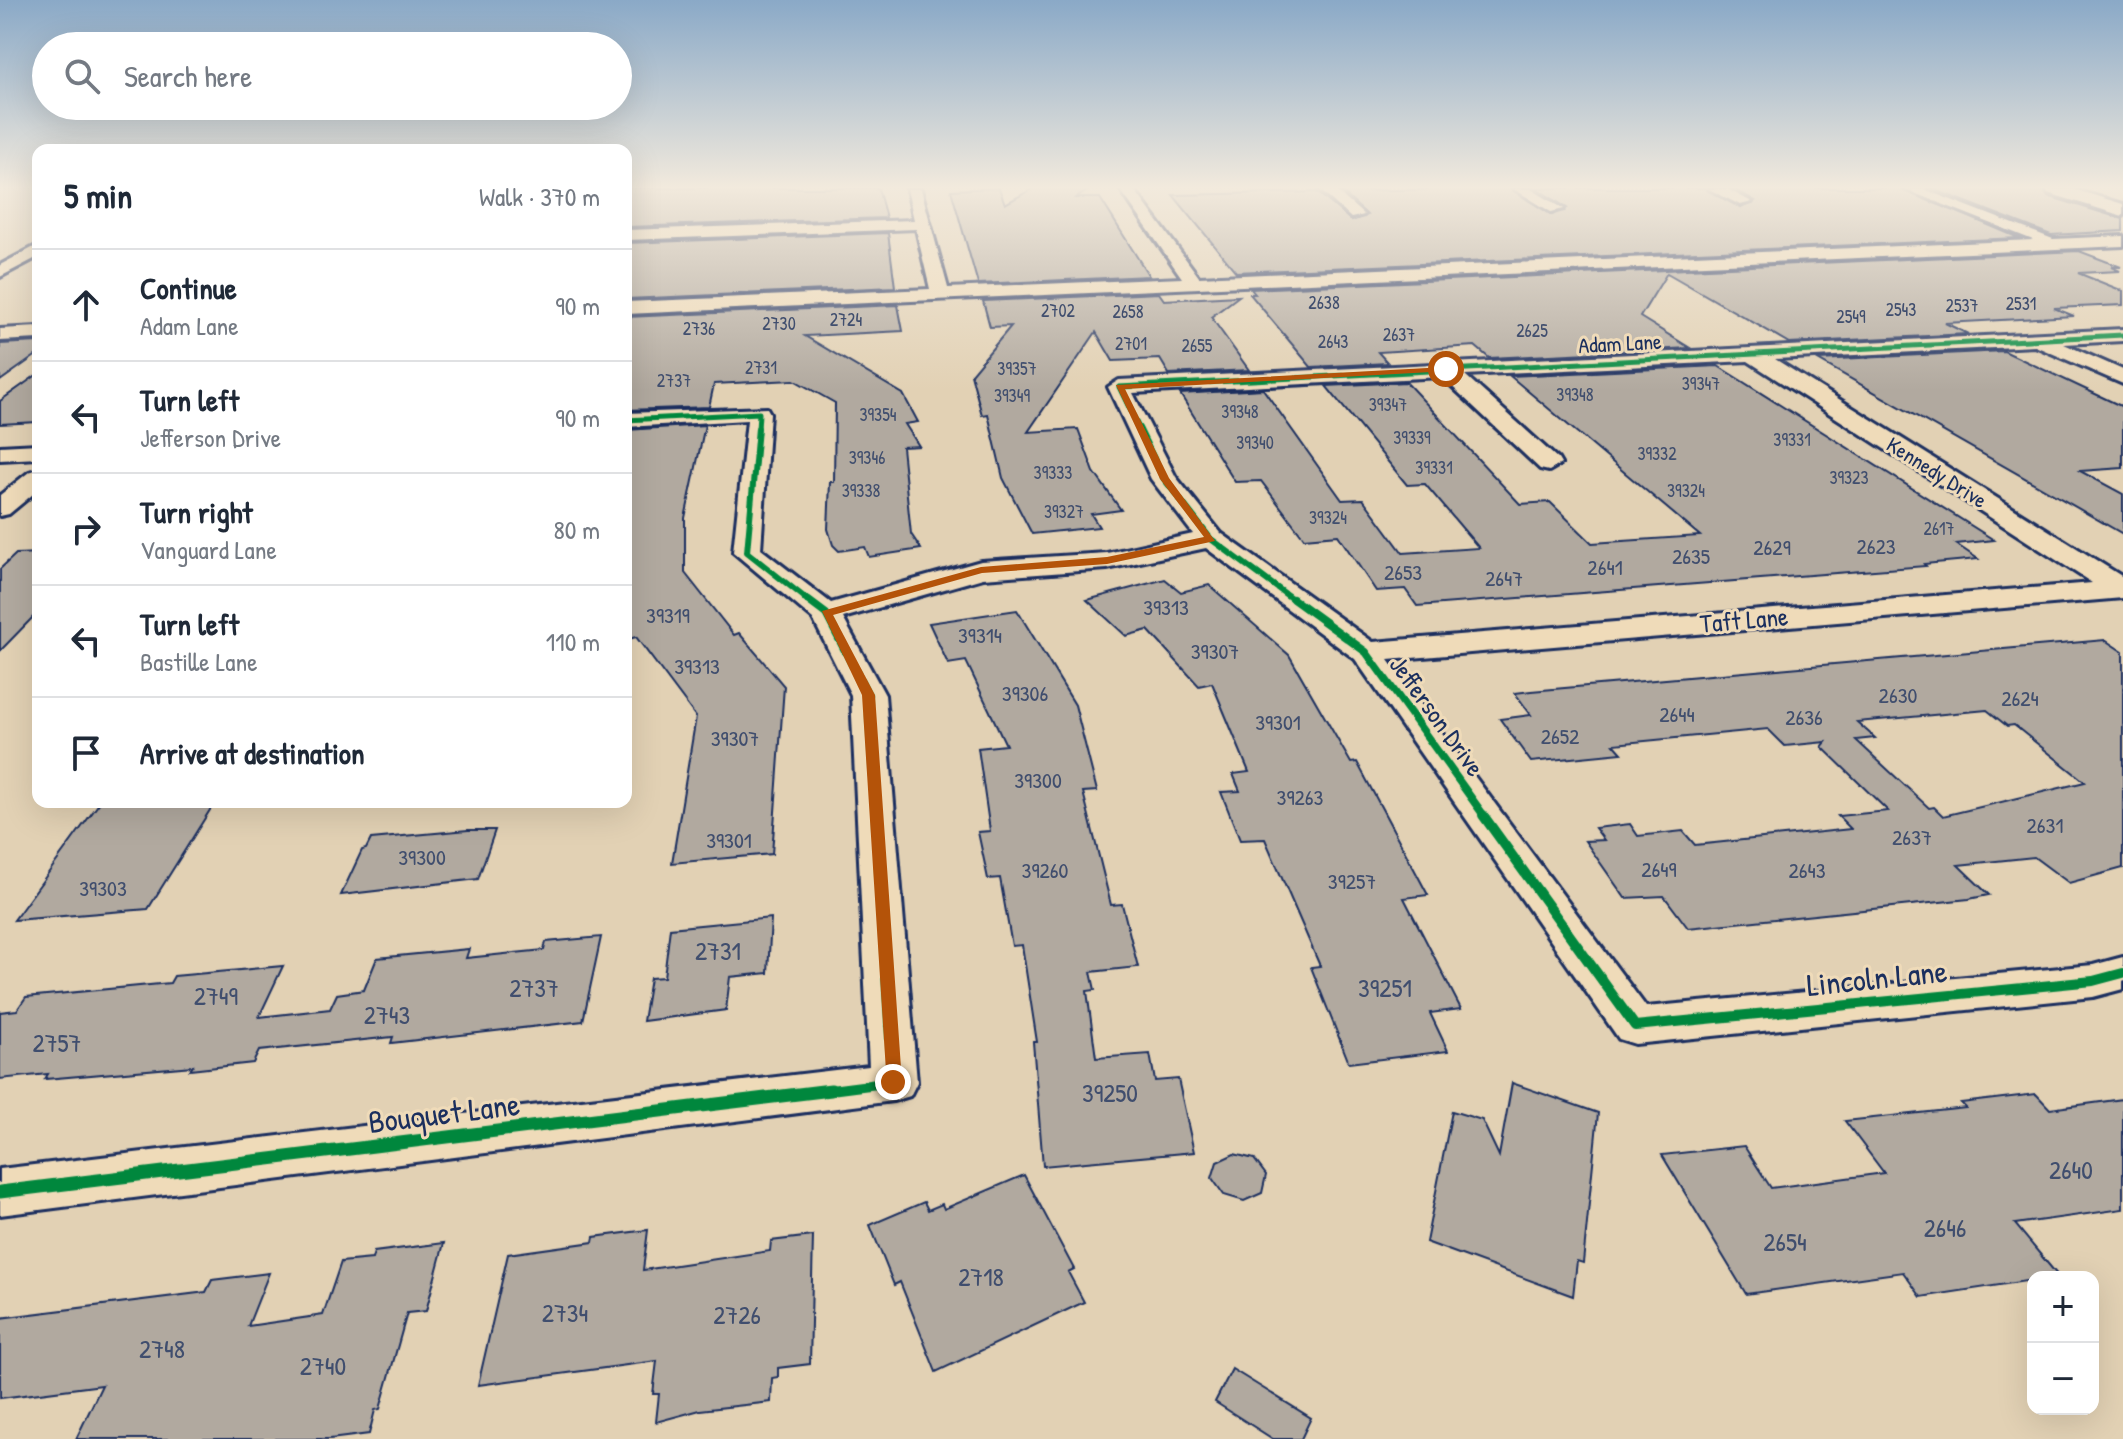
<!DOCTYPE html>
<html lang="en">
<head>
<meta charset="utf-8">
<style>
  :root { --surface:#fff; --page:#f6f6f7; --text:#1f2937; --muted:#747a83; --line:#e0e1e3 }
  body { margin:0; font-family:"Patrick Hand",sans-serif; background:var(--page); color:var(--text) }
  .controls { position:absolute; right:24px; bottom:24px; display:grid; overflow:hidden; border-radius:16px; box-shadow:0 8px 32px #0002 }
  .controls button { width:72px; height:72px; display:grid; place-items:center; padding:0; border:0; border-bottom:2px solid var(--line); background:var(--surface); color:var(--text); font:40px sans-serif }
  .stop { position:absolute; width:24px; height:24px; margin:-18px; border:6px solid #b45309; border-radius:50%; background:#fff }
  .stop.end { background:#b45309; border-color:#fff; box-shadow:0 2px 8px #0008 }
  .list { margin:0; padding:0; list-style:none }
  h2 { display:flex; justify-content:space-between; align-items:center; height:104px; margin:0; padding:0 32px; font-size:34px }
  h2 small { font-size:26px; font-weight:400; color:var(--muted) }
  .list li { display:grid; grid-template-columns:52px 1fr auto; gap:24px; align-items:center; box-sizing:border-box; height:112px; padding:0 32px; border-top:2px solid var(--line) }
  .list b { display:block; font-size:30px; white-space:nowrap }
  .list p { margin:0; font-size:26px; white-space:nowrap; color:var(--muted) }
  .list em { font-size:26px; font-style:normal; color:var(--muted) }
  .icon { flex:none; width:44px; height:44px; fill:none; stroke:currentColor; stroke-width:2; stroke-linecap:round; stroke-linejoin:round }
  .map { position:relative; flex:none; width:2123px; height:1439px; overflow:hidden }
  .search { position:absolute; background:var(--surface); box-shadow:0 8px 32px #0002; left:32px; top:32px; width:600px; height:88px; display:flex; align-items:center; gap:20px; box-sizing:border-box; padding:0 28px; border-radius:44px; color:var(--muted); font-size:30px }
  .panel { position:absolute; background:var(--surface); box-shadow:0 8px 32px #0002; left:32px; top:144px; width:600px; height:664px; border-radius:16px }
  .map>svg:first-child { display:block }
  .building { fill:#b1a99f; stroke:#1b2f5e; stroke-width:2; fill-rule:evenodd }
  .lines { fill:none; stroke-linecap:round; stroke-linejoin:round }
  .minor-casing { stroke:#1b2f5e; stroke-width:6 }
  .secondary-casing { stroke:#1b2f5e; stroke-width:6 }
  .minor { fill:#efdbb9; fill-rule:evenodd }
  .secondary { fill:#efdbb9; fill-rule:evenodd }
  .cycleway-far4-casing { stroke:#efdbb9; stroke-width:8 }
  .cycleway-far3-casing { stroke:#efdbb9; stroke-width:10 }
  .cycleway-far2-casing { stroke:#efdbb9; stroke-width:13 }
  .cycleway-far1-casing { stroke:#efdbb9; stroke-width:15 }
  .cycleway-casing { stroke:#efdbb9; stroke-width:18 }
  .cycleway-far4 { stroke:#00873e; stroke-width:5 }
  .cycleway-far3 { stroke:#00873e; stroke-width:6 }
  .cycleway-far2 { stroke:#00873e; stroke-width:8 }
  .cycleway-far1 { stroke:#00873e; stroke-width:10 }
  .cycleway { stroke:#00873e; stroke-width:13 }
  .route { fill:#b45309 }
  .labels { text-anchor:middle; stroke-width:6; stroke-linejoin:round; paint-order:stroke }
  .far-number-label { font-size:18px; fill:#404e6e }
  .far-street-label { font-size:22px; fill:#1b2f5e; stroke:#efdbb9 }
  .number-label { font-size:22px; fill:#404e6e }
  .street-label { font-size:26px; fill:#1b2f5e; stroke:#efdbb9 }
  .near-number-label { font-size:26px; fill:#404e6e }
  .near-street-label { font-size:32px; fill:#1b2f5e; stroke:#efdbb9 }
</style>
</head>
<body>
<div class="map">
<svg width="2123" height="1439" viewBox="0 0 2123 1439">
  <rect width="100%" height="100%" fill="#e2d1b4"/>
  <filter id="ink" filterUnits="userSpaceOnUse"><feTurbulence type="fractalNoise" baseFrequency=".0125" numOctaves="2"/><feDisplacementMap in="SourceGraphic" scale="16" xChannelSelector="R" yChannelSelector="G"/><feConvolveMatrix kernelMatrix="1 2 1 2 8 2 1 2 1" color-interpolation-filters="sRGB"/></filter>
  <g filter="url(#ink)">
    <g class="building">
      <path d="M626 188H878L886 218 626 227Z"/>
      <path d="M999 188 1005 204 1034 188H1092L1076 198H1100L1149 276 978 284 951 190Z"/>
      <path d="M1511 188 1552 215 1567 208 1536 188H1706L1741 208 1755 201 1733 188H1901L2019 238 1236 272 1173 195 1317 192 1352 221 1367 215 1341 191Z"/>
      <path d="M1930 188H2043L2047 196 2123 219V231L2051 235Z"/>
      <path d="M888 233 895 287 626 299V243Z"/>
      <path d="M2079 251 2121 267H2111L2120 271 2078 273 2123 291V305L2054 308 2074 316 1945 323 1968 334 1789 343 1667 273 1640 317 1690 348 1489 358 1475 346 1378 352 1388 363 1311 367 1250 294H1255L1251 289Z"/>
      <path d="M1159 293 1164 300 1239 296 1211 317 1249 370 1169 374 1160 359 1113 361 1096 332 1028 432 1078 429 1094 472 1121 510 1091 514 1099 527 1032 534 1003 478 988 414 982 415 971 374 1011 326 990 327 983 301Z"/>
      <path d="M898 305 903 331 805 336 903 394 918 422 905 424 919 446 902 447 911 534 921 549 869 557 865 547 839 551 833 545 828 529 830 482H834L835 403 794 380 714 384 709 407 626 410V317Z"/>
      <path d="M38 342V354L0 381V344Z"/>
      <path d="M2004 351 2123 407V468L2080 471 2123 494V534L1818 360Z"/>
      <path d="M1718 366 1994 540 1956 544 1978 559 1924 564 1926 566 1417 606 1405 589 1376 591 1338 535 1304 538 1261 481 1235 482 1180 394 1263 389 1342 500 1363 499 1403 553 1479 548 1425 484 1407 485 1326 386 1406 382 1520 504 1550 502 1592 543 1700 536 1510 376Z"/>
      <path d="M38 374V422L0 424V401Z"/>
      <path d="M705 425 685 518V573L734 635 739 633 784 686 772 854 672 863 696 717 636 637 626 640V430Z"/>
      <path d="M38 553V612L0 651V569L16 554Z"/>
      <path d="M1165 579 1181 592 1209 585 1289 655 1351 763 1357 762 1428 895 1404 898 1461 1009 1430 1013 1448 1051 1349 1063 1311 967 1320 966 1265 839 1240 840 1221 792 1240 791 1233 774 1249 772 1212 683 1199 686 1148 630 1126 636 1087 600Z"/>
      <path d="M1017 610 1075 705 1097 791 1083 792 1111 905 1122 904 1138 967 1091 972 1095 990 1087 991 1096 1058 1150 1054 1155 1081 1178 1079 1194 1152 1043 1166 1033 1042H1037L1022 945 1012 946 1000 878 988 879 978 832 990 831 978 748 1006 745 966 661 948 664 929 623Z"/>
      <path d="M2105 640 2123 652V868L2069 883 2034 857 1958 865 1989 895 1969 899 1688 928 1664 896 1625 898 1585 841 1604 840 1595 828 1630 824 1638 836 1683 831 1695 845 1851 829 1838 816 1888 811 1822 747 1826 742 1785 746 1768 729 1614 744 1622 753 1531 762 1500 719 1531 715 1515 693 1531 691ZM1987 710 2007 726 2014 725 2085 782 1943 816 1934 807 1929 808 1856 740 1875 738 1857 722Z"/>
      <path d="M100 802H215L148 909 14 920Z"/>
      <path d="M468 830H495L478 879 341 895 362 850 366 849 371 839Z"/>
      <path d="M771 918 768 973 730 977 726 1010 643 1021 650 978 664 977 670 928Z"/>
      <path d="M601 937 583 1021 391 1043 393 1037 259 1051 253 1063 190 1070 193 1066 45 1079 48 1074 0 1079V1012L17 1010 26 997 170 983 174 976 283 966 259 1017 330 1009 337 994 364 990 377 958 469 949 466 958 544 950 546 942Z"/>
      <path d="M1512 1083 1598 1113 1583 1263 1577 1261 1573 1296 1426 1242 1452 1111 1482 1120 1499 1156Z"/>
      <path d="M2036 1094 2050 1109 2123 1099V1209L2015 1224 2059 1277H2033V1280L1921 1297 1903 1272 1746 1294 1662 1155 1744 1146 1771 1188 1884 1173 1845 1121 1966 1108 1961 1103Z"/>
      <path d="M1234 1154 1254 1159 1266 1175 1262 1193 1244 1201 1224 1195 1212 1178 1217 1162Z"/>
      <path d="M1024 1175 1074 1269 1068 1272 1084 1302 936 1372 900 1282 894 1285 870 1225 924 1202 928 1210 942 1204 944 1209Z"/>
      <path d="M648 1230 643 1270 770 1251 771 1241 813 1236 810 1364 778 1368V1377L772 1378 771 1402 700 1410 656 1422 659 1394H653L657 1361 478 1385 508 1254 593 1242 594 1237Z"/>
      <path d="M444 1243 426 1311 407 1313 380 1409 375 1410 369 1434 330 1439H76L102 1385 0 1398V1318L206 1292 212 1280 269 1273 248 1326 323 1315 341 1262 372 1259 374 1252Z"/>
      <path d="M1232 1369 1311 1418 1301 1439H1273L1215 1402Z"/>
    </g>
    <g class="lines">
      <g class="minor-casing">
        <g id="minor">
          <path d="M907 189H921L948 288 1182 278 1120 189H1134L1199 277 2033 240 1904 189H1923L2053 239 2123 236V246L626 314V302L930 289 916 229 626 240V230L914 220Z"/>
          <path d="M1319 189H1334L1364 215 1351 218Z"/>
          <path d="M1514 189H1531L1564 209 1551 212Z"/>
          <path d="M1709 189H1727L1752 202 1740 205Z"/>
          <path d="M38 245V257L0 277V265Z"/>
          <path d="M38 327V339L0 341V329Z"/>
          <path d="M2123 329V341L2064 344 2123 370V384L2035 346 1775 359 2123 577V598L1388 660 1646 1007 2093 965 2123 957V989L2093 997 1635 1044 1619 1039 1355 659 1206 548 1107 569 983 578 843 618 885 695 917 1082 910 1096 893 1101 0 1215V1169L869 1066 851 695 813 619 733 552 747 420 626 427V413L767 408 770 413 761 549 831 603 981 561 1107 553 1193 534 1151 479 1108 387 1119 380ZM1748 361 2092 583 1373 642 1221 533 1176 477 1133 393 1442 377 1540 469 1549 471 1561 464 1558 459 1465 375Z"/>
          <path d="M38 444V458L0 460V446Z"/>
          <path d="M38 469V490L9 514 0 516V495L29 472Z"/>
        </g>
      </g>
      <g class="secondary-casing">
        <path id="secondary" d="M2046 189H2073L2123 204V216L2048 193Z"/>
      </g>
      <use href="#minor" class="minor"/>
      <use href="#secondary" class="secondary"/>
      <g class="cycleway-far4-casing">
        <g id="cycleway-far4">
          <path d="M626 420 759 413 758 430"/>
          <path d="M1140 430 1119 387 2123 335"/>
        </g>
      </g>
      <g class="cycleway-far3-casing">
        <g id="cycleway-far3">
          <path d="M758 428 747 552 809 601"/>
          <path d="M1139 428 1164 479 1211 539 1295 601"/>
        </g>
      </g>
      <g class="cycleway-far2-casing">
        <g id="cycleway-far2">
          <path d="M806 599 826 614 868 695 876 817"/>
          <path d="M1293 599 1366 652 1485 817"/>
        </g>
      </g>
      <g class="cycleway-far1-casing">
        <g id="cycleway-far1">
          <path d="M1483 815 1635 1026 2093 981 2123 973"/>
          <path d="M815 1092 893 1082 876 815"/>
        </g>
      </g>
      <g class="cycleway-casing">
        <path id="cycleway" d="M0 1192 831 1090"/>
      </g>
      <use href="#cycleway-far4" class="cycleway-far4"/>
      <use href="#cycleway-far3" class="cycleway-far3"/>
      <use href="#cycleway-far2" class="cycleway-far2"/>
      <use href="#cycleway-far1" class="cycleway-far1"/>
      <use href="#cycleway" class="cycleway"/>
    </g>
  </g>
  <linearGradient id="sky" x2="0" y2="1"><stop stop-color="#8aa9c7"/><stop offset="0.48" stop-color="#f2eadd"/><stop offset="1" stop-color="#f2eadd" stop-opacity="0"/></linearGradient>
  <rect width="2123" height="390" fill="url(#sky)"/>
  <path class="route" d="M1446 367 1449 371 1125 389 1169 478 1215 541 1107 564 982 573 833 615 875 695 902 1082 893 1090 887 1087 862 695 822 611 981 567 1107 557 1204 537 1160 479 1116 385Z"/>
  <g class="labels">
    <g class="far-number-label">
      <text x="1324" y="309">2638</text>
      <text x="2021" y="310">2531</text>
      <text x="1962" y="312">2537</text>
      <text x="1901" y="316">2543</text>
      <text x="1058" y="317">2702</text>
      <text x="1128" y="318">2658</text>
      <text x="1851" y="323">2549</text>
      <text x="846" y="326">2724</text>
      <text x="779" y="330">2730</text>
      <text x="699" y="335">2736</text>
      <text x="1532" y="337">2625</text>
      <text x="1399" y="341">2637</text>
      <text x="1333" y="348">2643</text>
      <text x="1131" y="350">2701</text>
      <text x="1197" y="352">2655</text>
      <text x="761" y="374">2731</text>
      <text x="1017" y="375">39357</text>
      <text x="674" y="387">2737</text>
      <text x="1701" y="390">39347</text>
      <text x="1575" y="401">39348</text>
      <text x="1012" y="402">39349</text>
      <text x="1388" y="411">39347</text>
      <text x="1240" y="418">39348</text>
      <text x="878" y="421">39354</text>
      <text x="1412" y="444">39339</text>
      <text x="1792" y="446">39331</text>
      <text x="1255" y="449">39340</text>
      <text x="1657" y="460">39332</text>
      <text x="867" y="464">39346</text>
      <text x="1434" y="474">39331</text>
      <text x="1053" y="479">39333</text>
      <text x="1849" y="484">39323</text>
      <text x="861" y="497">39338</text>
      <text x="1686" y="497">39324</text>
      <text x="1064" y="518">39327</text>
      <text x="1328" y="524">39324</text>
      <text x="1939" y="535">2617</text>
    </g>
    <g class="far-street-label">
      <text transform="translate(1620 343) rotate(-3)" y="8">Adam Lane</text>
      <text transform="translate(1937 472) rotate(32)" y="8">Kennedy Drive</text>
    </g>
    <g class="number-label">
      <text x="1876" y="554">2623</text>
      <text x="1772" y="555">2629</text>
      <text x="1691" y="564">2635</text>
      <text x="1605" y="575">2641</text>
      <text x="1403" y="580">2653</text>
      <text x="1504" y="586">2647</text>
      <text x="1166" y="615">39313</text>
      <text x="668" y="623">39319</text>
      <text x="980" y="643">39314</text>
      <text x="1215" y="659">39307</text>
      <text x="697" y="674">39313</text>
      <text x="1025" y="701">39306</text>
      <text x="1898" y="703">2630</text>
      <text x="2020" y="706">2624</text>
      <text x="1677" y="722">2644</text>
      <text x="1804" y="725">2636</text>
      <text x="1278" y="730">39301</text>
      <text x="1560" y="744">2652</text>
      <text x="735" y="746">39307</text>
      <text x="1038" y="788">39300</text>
      <text x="1300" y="805">39263</text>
      <text x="2045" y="833">2631</text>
      <text x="1912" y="845">2637</text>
      <text x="729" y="848">39301</text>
      <text x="422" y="865">39300</text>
      <text x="1659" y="877">2649</text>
      <text x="1045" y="878">39260</text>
      <text x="1807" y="878">2643</text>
      <text x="1352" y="889">39257</text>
      <text x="103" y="896">39303</text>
    </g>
    <g class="street-label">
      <text transform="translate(1744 620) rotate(-5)" y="9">Taft Lane</text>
      <text transform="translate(1437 716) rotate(54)" y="9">Jefferson Drive</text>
    </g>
    <g class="near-number-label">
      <text x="718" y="960">2731</text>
      <text x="534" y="997">2737</text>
      <text x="1385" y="997">39251</text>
      <text x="216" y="1005">2749</text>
      <text x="387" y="1024">2743</text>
      <text x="57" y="1052">2757</text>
      <text x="1110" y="1102">39250</text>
      <text x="2071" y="1179">2640</text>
      <text x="1945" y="1237">2646</text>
      <text x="1785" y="1251">2654</text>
      <text x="981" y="1286">2718</text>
      <text x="565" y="1322">2734</text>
      <text x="737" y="1324">2726</text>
      <text x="162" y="1358">2748</text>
      <text x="323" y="1375">2740</text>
    </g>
    <g class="near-street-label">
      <text transform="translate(1877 978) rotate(-6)" y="11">Lincoln Lane</text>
      <text transform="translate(444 1113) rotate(-7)" y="11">Bouquet Lane</text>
    </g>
  </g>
</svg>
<div class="controls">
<button>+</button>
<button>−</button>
</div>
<div class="stop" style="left:1446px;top:369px"></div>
<div class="stop end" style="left:893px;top:1082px"></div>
<div class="search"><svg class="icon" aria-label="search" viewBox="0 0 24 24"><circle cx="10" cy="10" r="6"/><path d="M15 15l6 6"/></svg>Search here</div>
<section class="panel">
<h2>5 min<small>Walk · 370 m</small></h2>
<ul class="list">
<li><svg class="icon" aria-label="ahead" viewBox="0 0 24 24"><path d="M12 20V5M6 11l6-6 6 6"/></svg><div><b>Continue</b><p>Adam Lane</p></div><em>90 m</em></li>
<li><svg class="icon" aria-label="left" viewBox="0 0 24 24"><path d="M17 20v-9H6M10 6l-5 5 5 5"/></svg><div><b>Turn left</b><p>Jefferson Drive</p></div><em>90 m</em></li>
<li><svg class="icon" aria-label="right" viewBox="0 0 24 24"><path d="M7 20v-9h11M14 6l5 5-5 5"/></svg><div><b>Turn right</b><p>Vanguard Lane</p></div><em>80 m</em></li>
<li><svg class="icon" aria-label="left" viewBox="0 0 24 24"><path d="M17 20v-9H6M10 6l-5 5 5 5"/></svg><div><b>Turn left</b><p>Bastille Lane</p></div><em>110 m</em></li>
<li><svg class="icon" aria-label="arrive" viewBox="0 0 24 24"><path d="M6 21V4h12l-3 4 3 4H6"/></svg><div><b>Arrive at destination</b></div></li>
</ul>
</section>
</div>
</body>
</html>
